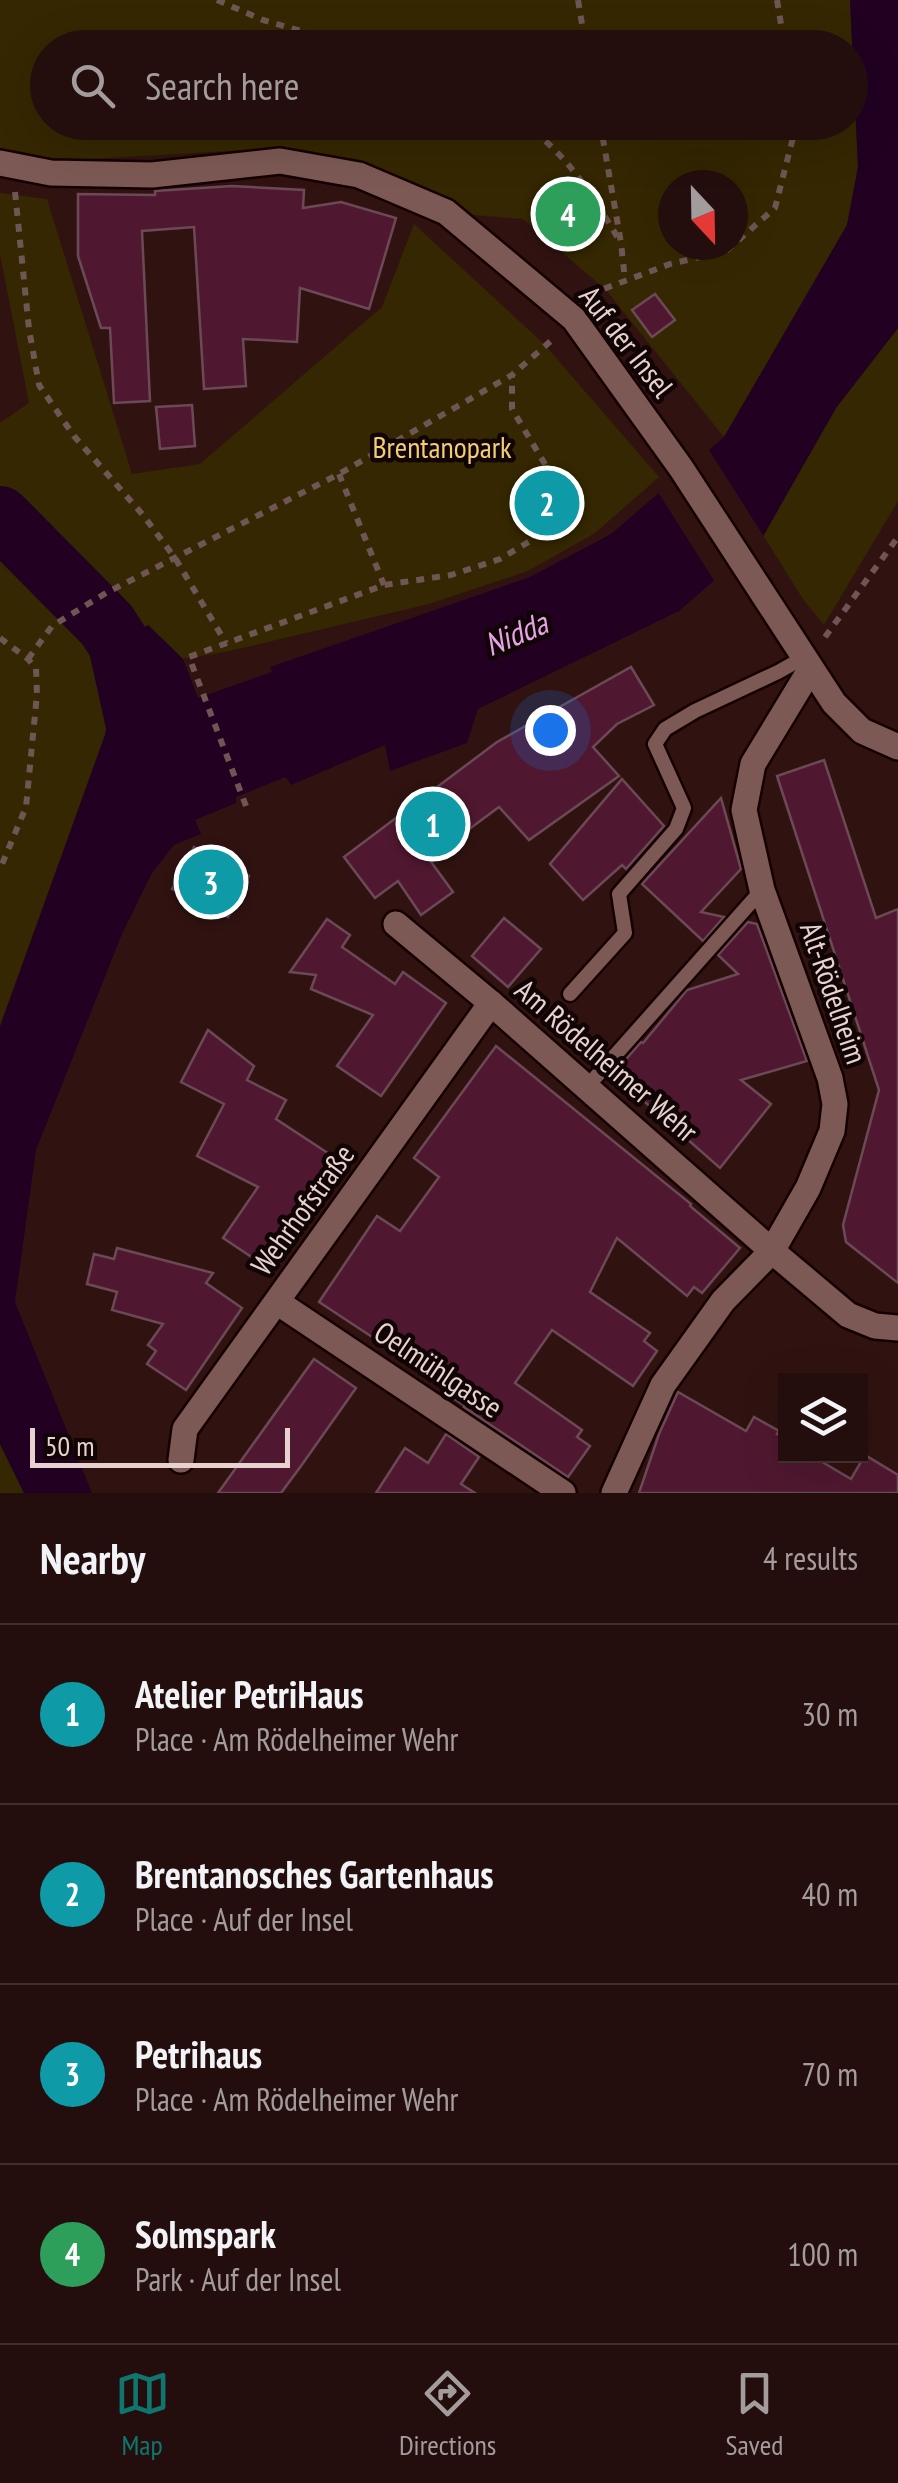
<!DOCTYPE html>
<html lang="en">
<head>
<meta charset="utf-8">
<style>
  :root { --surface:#240e0d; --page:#2c1716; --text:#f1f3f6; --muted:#a39c9d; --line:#412e2e; --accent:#0f766e }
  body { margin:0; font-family:"PT Sans Narrow",sans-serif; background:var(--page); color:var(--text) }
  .controls { position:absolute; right:30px; bottom:30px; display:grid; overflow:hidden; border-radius:0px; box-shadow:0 10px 40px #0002 }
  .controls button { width:90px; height:90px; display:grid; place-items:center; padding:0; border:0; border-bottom:2px solid var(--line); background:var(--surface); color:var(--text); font:50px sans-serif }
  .compass { position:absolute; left:658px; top:170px; width:90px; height:90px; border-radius:50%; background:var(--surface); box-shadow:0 10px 40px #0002; rotate:158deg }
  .scale { position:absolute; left:30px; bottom:25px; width:260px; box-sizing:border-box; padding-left:10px; border:5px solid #e7d2cf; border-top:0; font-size:28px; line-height:35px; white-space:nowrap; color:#e7d2cf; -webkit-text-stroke:8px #100504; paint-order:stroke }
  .you { position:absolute; left:550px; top:730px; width:35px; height:35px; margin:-25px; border:8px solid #fff; border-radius:50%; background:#1a73e8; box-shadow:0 0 0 15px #1a73e833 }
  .badge { display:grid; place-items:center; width:65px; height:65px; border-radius:50%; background:var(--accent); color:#fff; font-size:32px; font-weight:700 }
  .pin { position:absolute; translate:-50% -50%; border:5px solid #fff; box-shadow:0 2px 10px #0006 }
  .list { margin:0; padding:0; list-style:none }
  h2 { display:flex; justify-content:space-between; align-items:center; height:130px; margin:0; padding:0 40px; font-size:42px }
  h2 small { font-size:32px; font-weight:400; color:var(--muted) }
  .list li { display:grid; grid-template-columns:65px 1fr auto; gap:30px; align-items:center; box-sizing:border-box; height:180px; padding:0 40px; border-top:2px solid var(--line) }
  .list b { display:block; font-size:38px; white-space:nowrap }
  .list p { margin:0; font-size:32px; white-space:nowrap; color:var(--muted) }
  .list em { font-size:32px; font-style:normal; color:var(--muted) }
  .icon { flex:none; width:55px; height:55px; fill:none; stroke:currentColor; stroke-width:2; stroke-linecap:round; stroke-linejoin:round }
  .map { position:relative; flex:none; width:898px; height:1493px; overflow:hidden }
  .search { position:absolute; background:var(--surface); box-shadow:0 10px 40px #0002; left:30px; right:30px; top:30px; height:110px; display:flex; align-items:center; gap:25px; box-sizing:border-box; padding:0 35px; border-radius:55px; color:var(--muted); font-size:38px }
  .sheet { height:850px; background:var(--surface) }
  nav { display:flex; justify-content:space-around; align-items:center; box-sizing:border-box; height:140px; border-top:2px solid var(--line); background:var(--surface); font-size:28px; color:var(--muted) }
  nav a { display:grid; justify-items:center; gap:5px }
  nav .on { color:var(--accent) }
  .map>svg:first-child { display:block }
  .green { fill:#352701; fill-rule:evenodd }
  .water { fill:#210022 }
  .pier { fill:#301311 }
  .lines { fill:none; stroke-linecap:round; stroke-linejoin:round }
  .river { stroke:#210022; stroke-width:62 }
  .building { fill:#501830; stroke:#6b4a56; stroke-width:2.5 }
  .service-casing { stroke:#160101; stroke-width:19 }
  .minor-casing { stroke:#160101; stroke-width:30 }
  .secondary-casing { stroke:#160101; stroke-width:30 }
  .path { stroke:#6f5553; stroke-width:6; stroke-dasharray:8 8; stroke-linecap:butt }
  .service { stroke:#7c5954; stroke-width:14 }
  .minor { stroke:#7c5954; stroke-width:25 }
  .secondary { stroke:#7c5954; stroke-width:25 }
  .labels { text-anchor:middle; stroke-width:9; stroke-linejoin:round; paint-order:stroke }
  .street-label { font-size:30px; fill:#e7d2cf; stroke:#100504 }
  .park-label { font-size:30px; fill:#f4cd73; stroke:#100504 }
  .water-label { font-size:32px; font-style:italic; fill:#e6a3e6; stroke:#100504 }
</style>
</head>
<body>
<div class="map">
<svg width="898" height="1493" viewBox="0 0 898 1493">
  <rect width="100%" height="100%" fill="#301311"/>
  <g class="green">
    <path d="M0 0H850L858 167 847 225 724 437 606 290 523 219 402 209 284 148 53 161 0 152ZM48 48H850V122H48ZM673 185H733V245H673Z"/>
    <path d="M0 193 47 199 132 474 200 464 382 307 414 224 544 344 659 477 595 533 528 571 429 604 225 652 183 659 148 625 104 660 113 695 105 735 0 1025V423L29 403 0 254Z"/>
    <path d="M898 328V501L824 625 803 599 763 535 836 408Z"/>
    <path d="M0 1444 24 1493H0Z"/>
  </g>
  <path class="water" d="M850 0H898V328L836 408 761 540 679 611 478 709 467 743 390 771 385 745 291 785 286 777 236 797V803L195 820 201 834 174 845 152 873 122 934 36 1150 15 1302 92 1493H24L0 1444V1027L105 735 113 695 104 660 119 644 148 625 183 659 198 698 272 672 270 667 530 577 611 534 724 437 847 225 858 167Z"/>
  <path class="pier" d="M707 447 766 540 717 585 656 489Z"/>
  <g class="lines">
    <path class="river" d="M0 517 107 625 119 644 137 725"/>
  </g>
  <g class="building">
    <path d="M232 186 304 190 303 208 341 202 396 218 369 309 300 288 297 342 243 339 246 386 204 389 194 227 142 231 150 401 114 403 110 328H101L78 256V194L155 195V191Z"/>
    <path d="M655 294 675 320 652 337 632 310Z"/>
    <path d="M192 405 195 446 160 449 156 407Z"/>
    <path d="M631 667 654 705 617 724 593 747 619 776 529 840 499 807 429 859 453 892 421 915 398 881 375 898 344 857 497 742Z"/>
    <path d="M824 760 876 918 898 909V1283L846 1242 843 1225 879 1090 777 776Z"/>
    <path d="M622 779 664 826 626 869 622 865 583 900 550 864Z"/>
    <path d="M721 798 741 869 701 912 724 917 703 941 642 884Z"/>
    <path d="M194 847 249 876 228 917 172 889Z"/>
    <path d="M504 918 541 949 508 987 472 956Z"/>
    <path d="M327 919 350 935 342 947 395 984 403 972 446 1003 381 1096 337 1066 373 1015 311 989 316 975 290 972Z"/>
    <path d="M748 922 757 924 807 1061 741 1080 771 1104 720 1168 613 1074 641 1042 643 1043 687 990 738 974 718 955Z"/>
    <path d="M208 1030 254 1066 247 1080 286 1100 276 1119 340 1161 268 1268 223 1238 258 1187 197 1156 224 1104 181 1082Z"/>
    <path d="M496 1046 691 1204 690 1206 740 1248 702 1293 694 1287 687 1296 617 1238 590 1292 650 1333 644 1341 657 1351 633 1386 552 1330 515 1383 582 1430 577 1437 590 1446 568 1477 464 1407 465 1406 453 1398 457 1393 319 1302 377 1216 400 1231 439 1177 414 1158Z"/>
    <path d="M117 1248 213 1273 206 1283 242 1308 186 1390 147 1364 156 1351 148 1345 163 1324 112 1310 117 1292 87 1284 94 1254 114 1259Z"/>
    <path d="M314 1359 356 1388 301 1466 281 1493H218Z"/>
    <path d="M678 1392 746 1431 754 1417 779 1431 777 1434 786 1439V1456H812L851 1479 865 1455 898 1475V1493H639L659 1434Z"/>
    <path d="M446 1434 479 1457 461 1484 475 1493H376L405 1448 428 1463Z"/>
  </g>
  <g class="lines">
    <g class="service-casing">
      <g id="service">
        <path d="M570 994 625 933 619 894 676 829 684 808 655 744 665 729 695 711 778 672 803 658"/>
        <path d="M586 1088 762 890"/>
      </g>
    </g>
    <g class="minor-casing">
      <g id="minor">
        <path d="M396 924 491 1003 772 1251 848 1315 875 1326 898 1328"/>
        <path d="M277 1302 563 1493"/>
        <path d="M181 1460 185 1429 491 1003"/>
        <path d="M614 1493 663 1385 723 1301 772 1251 808 1188 832 1131 835 1104 830 1078 762 890 744 810 753 764 810 670"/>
      </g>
    </g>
    <g class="secondary-casing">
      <path id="secondary" d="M0 163 51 173 152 175 280 161 359 175 446 212 574 319 681 468 834 703 862 731 898 747"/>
    </g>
    <g class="path">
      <path d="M217 0 263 20 360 48"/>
      <path d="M578 0 586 48"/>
      <path d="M777 0 785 48"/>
      <path d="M520 122C565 150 592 195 618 238"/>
      <path d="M600 122 621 243 625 280"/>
      <path d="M15 192 29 329 39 385 74 436 143 515 175 558 226 643"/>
      <path d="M592 298 598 291 670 264 726 251 775 208 797 122"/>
      <path d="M339 474 384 585"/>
      <path d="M825 637 898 537"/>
      <path d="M0 638 28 659 36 668 37 694 26 807 0 869"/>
      <path d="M28 659 52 626 106 593 339 474 512 375 553 339"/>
      <path d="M246 806 189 657 384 585 451 575 500 559 552 528 570 506 512 409V376"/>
    </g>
    <use href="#service" class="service"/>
    <use href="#minor" class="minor"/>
    <use href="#secondary" class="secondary"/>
  </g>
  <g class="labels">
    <g class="street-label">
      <text transform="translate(626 342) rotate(52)" y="10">Auf der Insel</text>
      <text transform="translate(833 993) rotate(71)" y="10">Alt-Rödelheim</text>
      <text transform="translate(606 1061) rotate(41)" y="10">Am Rödelheimer Wehr</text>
      <text transform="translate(303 1210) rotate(-54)" y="10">Wehrhofstraße</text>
      <text transform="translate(438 1370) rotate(34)" y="10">Oelmühlgasse</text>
    </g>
    <g class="park-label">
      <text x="442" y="458">Brentanopark</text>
    </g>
    <g class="water-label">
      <text transform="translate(516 634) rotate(-23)" y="11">Nidda</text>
    </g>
  </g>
</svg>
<div class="controls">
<button><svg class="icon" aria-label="layers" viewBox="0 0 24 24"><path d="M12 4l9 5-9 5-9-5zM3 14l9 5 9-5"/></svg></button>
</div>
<svg class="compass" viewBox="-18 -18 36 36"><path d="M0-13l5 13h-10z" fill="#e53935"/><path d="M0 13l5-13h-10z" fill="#a39c9d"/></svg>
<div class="scale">50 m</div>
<div class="you"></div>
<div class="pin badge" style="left:433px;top:824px;background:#0f9aa8">1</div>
<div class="pin badge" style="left:547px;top:503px;background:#0f9aa8">2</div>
<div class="pin badge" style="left:211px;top:882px;background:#0f9aa8">3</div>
<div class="pin badge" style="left:568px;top:214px;background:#2e9e5b">4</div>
<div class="search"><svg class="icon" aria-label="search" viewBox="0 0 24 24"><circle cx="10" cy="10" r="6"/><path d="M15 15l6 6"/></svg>Search here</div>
</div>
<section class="sheet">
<h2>Nearby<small>4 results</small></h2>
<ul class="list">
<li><span class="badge" style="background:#0f9aa8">1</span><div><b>Atelier PetriHaus</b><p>Place · Am Rödelheimer Wehr</p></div><em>30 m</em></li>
<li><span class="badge" style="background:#0f9aa8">2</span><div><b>Brentanosches Gartenhaus</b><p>Place · Auf der Insel</p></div><em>40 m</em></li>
<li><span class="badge" style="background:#0f9aa8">3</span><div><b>Petrihaus</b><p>Place · Am Rödelheimer Wehr</p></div><em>70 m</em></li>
<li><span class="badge" style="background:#2e9e5b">4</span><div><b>Solmspark</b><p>Park · Auf der Insel</p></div><em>100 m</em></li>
</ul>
</section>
<nav>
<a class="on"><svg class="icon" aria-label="map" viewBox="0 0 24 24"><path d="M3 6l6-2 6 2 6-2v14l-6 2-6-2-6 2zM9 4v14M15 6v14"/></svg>Map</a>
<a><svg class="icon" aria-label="directions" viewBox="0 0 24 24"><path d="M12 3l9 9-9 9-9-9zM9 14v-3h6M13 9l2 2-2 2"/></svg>Directions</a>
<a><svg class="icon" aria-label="saved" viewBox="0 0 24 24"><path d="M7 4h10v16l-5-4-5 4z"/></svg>Saved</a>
</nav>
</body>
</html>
